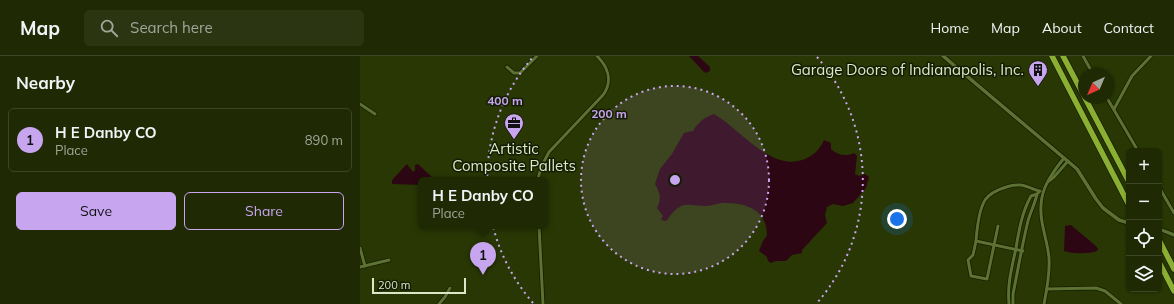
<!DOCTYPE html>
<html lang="en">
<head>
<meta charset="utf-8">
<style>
  :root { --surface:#1f2903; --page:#2c3512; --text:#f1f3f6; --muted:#a1a69a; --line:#3c4525; --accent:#c7a6ef }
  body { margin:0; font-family:Mulish,sans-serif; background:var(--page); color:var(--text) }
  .controls { position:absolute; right:12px; bottom:12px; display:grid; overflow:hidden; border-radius:6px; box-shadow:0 1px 3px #0004 }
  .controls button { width:36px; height:36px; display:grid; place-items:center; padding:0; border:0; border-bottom:1px solid var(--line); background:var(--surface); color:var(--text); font:20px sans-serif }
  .compass { position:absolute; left:718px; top:12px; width:36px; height:36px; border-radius:50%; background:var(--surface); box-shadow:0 1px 3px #0004; rotate:224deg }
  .scale { position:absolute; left:12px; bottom:10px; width:94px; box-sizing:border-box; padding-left:4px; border:2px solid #dbe8c7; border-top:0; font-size:11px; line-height:14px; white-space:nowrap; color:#dbe8c7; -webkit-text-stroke:3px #141c03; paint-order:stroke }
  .you { position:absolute; left:537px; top:163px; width:14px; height:14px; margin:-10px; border:3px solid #fff; border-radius:50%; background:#1a73e8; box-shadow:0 0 0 6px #1a73e833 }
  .badge { display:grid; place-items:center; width:26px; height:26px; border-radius:50%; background:var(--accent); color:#111; font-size:13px; font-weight:700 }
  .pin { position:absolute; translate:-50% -33px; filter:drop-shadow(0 1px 2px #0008) }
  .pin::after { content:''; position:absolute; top:21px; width:14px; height:12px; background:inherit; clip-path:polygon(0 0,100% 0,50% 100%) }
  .popup { position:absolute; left:58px; top:121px; width:130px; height:52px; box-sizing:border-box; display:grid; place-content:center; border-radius:6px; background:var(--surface); filter:drop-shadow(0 1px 3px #0005); font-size:13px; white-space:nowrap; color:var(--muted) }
  .popup b { font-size:15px; color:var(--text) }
  .popup::after { content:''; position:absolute; left:50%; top:100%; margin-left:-8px; border:8px solid transparent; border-top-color:var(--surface) }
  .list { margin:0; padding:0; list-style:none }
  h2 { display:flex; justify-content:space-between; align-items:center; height:52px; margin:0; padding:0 16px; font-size:17px }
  h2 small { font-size:13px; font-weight:400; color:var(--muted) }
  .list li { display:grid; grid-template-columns:26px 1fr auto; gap:12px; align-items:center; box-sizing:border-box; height:64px; margin:0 8px 8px; padding:0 8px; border:1px solid var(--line); border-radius:6px }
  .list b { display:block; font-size:15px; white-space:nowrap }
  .list p { margin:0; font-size:13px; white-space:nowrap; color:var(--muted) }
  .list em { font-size:13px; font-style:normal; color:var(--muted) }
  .actions { display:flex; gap:8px; padding:12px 16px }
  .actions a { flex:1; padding:9px 0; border:1px solid var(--accent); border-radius:6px; text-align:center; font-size:14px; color:var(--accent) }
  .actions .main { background:var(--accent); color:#111 }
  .icon { flex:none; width:22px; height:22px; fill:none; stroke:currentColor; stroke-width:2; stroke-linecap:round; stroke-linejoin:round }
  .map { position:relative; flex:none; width:814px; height:248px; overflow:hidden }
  header { display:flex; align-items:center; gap:24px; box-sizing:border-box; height:56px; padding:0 20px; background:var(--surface); border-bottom:1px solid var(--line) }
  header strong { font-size:19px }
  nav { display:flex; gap:22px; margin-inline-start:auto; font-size:14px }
  .search { width:280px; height:36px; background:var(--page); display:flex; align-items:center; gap:10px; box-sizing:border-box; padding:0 14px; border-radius:6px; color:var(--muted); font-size:15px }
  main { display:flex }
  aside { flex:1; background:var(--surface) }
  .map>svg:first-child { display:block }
  .water { fill:#2d0613 }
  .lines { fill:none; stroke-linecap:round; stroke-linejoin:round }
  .minor-casing { stroke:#131d00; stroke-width:4.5 }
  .tertiary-casing { stroke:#131d00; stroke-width:5 }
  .motorway-casing { stroke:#131d00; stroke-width:7 }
  .minor { stroke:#5d7132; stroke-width:3 }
  .tertiary { stroke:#5d7132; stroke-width:3.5 }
  .motorway { stroke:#8aaf33; stroke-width:5.5 }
  .ring { fill:none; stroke:#c7a6ef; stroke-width:2; stroke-dasharray:2 4 }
  .labels { text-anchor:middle; stroke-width:3; stroke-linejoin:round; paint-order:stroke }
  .poi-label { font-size:15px; fill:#dbe8c7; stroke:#141c03; text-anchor:end }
  .centre { fill:#c7a6ef; stroke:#141c03; stroke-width:2 }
  .ring-label { font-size:12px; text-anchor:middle; font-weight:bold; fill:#c7a6ef; stroke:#141c03; stroke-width:3; stroke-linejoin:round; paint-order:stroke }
</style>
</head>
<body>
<header>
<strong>Map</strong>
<div class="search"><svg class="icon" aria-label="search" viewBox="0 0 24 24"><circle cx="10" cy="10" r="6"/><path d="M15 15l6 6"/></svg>Search here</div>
<nav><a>Home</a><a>Map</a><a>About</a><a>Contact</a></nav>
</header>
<main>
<aside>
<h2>Nearby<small></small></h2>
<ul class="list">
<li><span class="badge">1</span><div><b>H E Danby CO</b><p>Place</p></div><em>890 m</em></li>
</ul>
<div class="actions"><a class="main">Save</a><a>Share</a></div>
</aside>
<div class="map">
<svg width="814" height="248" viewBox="0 0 814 248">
  <rect width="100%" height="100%" fill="#293704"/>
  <g class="water">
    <path d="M329 0H338L350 11V15L346 17 344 16Z"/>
    <path d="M354 58C381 73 412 119 447 102 455 98 460 93 464 84L471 87V93C477 99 486 101 494 97L497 100 495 118 499 120 505 118 509 121 506 132 493 147 483 150 473 148 467 151 465 159 467 167 442 194V197L432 199 426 205H416L411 207 408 205 407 201 399 195 403 185 407 179C407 156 389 147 367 147 360 146 353 150 346 150 339 150 331 148 324 149 316 151 311 159 306 165L301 164 303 160 297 152C302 142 300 137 295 128L300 113 312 98 324 77 333 75C338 66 345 61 354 58Z"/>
    <path d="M47 108 53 116 55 114V109L58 108 75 124H61V129L32 128V124Z"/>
    <path d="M711 169 736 190 738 193 737 195C729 198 712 198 704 195L705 170Z"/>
  </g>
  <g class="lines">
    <g class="minor-casing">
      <g id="minor">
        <path d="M723 0 733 18"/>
        <path d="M147 11 154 17H160L177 0"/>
        <path d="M747 42 778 95"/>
        <path d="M0 48 15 58"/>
        <path d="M754 53 772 20 791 0"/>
        <path d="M178 124C179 114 184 105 189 96L243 39C253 25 248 11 237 0"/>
        <path d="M689 125 694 121 708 105"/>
        <path d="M799 131 814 157"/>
        <path d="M179 170 183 248"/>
        <path d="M616 185 613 199 608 204 611 220 627 223 638 170"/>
        <path d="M0 192 5 210"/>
        <path d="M663 195 616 185C617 173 618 159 623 148 627 136 649 128 661 129 667 130 673 133 679 135"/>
        <path d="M0 211 29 204"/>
        <path d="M687 233 736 232 745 235 761 248"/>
        <path d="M79 248 85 241 90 232"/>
        <path d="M649 248C647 228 652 211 656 192 659 174 662 156 671 140L677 138 680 135"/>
        <path d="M653 248V238C658 214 662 189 668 165 670 157 676 145 677 138"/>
        <path d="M684 248C687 233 690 217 689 202 688 190 684 178 682 166 677 138 688 122 704 102"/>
      </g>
    </g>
    <g class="tertiary-casing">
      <g id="tertiary">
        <path d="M583 0 717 113 736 143 743 152 759 164 769 167"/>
        <path d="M799 173 814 179"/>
      </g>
    </g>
    <g class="motorway-casing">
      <g id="motorway">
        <path d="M692 0 769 149"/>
        <path d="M703 0 724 40"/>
        <path d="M725 42 769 126"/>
        <path d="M799 184 814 213"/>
        <path d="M799 206 814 235"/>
      </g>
    </g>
    <use href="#minor" class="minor"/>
    <use href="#tertiary" class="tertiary"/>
    <use href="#motorway" class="motorway"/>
  </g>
  <circle cx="315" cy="124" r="94" fill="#c7a6ef" fill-opacity=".12"/>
  <g class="ring">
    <circle cx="315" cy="124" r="94"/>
    <path d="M173 247A188 188 0 0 1 173 1M457 1A188 188 0 0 1 457 247"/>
  </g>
  <defs>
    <g id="building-pin" transform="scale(1)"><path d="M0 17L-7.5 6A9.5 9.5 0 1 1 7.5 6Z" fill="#c7a6ef" stroke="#141c03"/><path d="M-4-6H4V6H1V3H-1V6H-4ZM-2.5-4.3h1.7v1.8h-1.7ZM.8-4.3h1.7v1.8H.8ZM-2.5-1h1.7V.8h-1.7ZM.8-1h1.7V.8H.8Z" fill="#111"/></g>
    <g id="office-pin" transform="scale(1)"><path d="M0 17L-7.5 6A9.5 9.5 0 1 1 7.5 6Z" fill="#c7a6ef" stroke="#141c03"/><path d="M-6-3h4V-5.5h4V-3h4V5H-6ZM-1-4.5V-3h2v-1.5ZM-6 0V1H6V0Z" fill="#111"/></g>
  </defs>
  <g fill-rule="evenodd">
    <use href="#building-pin" x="678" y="14"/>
    <use href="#office-pin" x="154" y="67"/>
  </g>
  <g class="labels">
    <g class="poi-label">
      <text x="664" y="19">Garage Doors of Indianapolis, Inc.</text>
      <text x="154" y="98" text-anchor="middle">Artistic<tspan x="154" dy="17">Composite Pallets</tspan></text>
    </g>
  </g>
  <circle cx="315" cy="124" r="6" class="centre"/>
  <g class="ring-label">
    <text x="145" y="49">400 m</text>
    <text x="249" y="62">200 m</text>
  </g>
</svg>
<div class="controls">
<button>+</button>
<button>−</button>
<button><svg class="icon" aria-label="locate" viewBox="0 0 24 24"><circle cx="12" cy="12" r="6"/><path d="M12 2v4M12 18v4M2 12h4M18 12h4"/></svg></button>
<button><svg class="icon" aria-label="layers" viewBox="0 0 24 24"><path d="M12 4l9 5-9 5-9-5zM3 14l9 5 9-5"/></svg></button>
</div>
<svg class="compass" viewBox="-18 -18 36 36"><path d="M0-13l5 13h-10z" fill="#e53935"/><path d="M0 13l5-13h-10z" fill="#a1a69a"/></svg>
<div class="scale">200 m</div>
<div class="you"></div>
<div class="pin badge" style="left:123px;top:219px">1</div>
<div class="popup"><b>H E Danby CO</b>Place</div>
</div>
</main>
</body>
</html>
